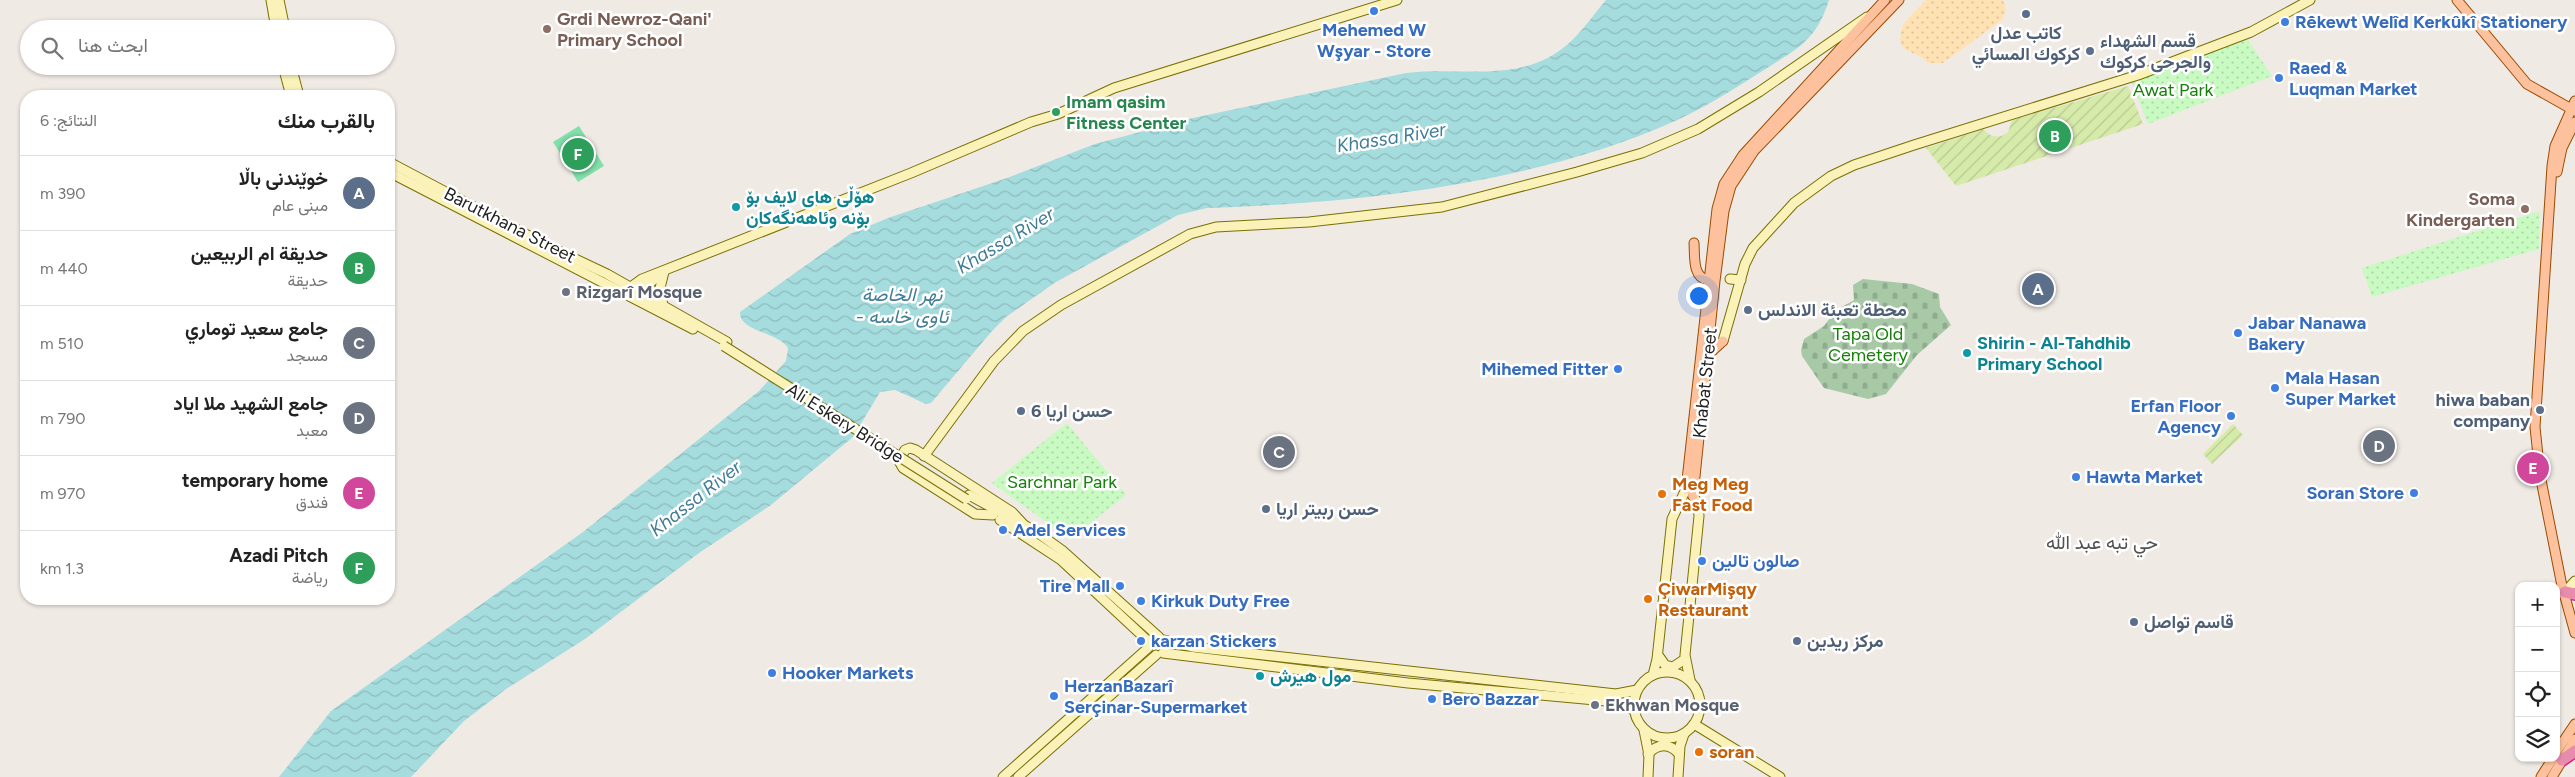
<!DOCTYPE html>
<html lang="ar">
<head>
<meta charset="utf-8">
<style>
  :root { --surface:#fff; --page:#f6f6f6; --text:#222; --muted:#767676; --line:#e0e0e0; --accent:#ce0026 }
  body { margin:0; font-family:Figtree,Vazirmatn,sans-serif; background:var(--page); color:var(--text); direction:rtl }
  .controls { position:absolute; right:15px; bottom:15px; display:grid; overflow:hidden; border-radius:10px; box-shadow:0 1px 4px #0004 }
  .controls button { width:45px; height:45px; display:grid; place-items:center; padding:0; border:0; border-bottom:1px solid var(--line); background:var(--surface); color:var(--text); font:25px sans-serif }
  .you { position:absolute; left:1698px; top:295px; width:18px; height:18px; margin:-12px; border:4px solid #fff; border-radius:50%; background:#1a73e8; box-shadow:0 0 0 8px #1a73e833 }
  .badge { display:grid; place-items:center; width:32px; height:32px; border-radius:50%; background:var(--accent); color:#fff; font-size:16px; font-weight:700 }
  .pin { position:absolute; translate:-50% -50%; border:2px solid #fff; box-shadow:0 1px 5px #0006 }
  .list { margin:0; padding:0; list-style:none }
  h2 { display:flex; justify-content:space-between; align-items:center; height:65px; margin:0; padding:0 20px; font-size:21px }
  h2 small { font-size:16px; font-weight:400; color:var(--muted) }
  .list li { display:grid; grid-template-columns:32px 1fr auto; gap:15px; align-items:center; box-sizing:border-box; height:75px; padding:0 20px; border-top:1px solid var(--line) }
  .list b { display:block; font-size:19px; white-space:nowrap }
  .list p { margin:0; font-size:16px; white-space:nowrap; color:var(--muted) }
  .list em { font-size:16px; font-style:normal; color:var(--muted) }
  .icon { flex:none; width:28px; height:28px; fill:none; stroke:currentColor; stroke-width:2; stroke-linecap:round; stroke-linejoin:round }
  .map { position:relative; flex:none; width:2575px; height:777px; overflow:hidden; direction:ltr }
  .search { position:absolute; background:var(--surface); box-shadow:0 1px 4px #0004; left:20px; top:20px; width:375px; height:55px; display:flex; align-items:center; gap:12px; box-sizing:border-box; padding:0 18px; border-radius:28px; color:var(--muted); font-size:19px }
  .panel { position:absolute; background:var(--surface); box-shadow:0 1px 4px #0004; left:20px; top:90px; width:375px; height:515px; border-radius:20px; direction:rtl }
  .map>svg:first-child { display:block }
  .sand { fill:url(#sand-dots) }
  .cemetery { fill:url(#cemetery-stones) }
  .park { fill:url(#park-dots) }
  .garden { fill:url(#garden-furrows) }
  .pitch { fill:#82e0aa }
  .water { fill:url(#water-waves) }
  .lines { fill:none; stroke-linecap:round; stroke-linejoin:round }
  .secondary-casing { stroke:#797003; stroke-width:11 }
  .primary-casing { stroke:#9a4b00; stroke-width:11 }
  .highway-casing { stroke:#dd2285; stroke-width:14 }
  .secondary { stroke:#faf2b9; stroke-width:9 }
  .primary { stroke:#fdc29d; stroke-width:9 }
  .highway { stroke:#e88cae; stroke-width:11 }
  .secondary-bridge-casing { stroke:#797003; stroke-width:11; stroke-linecap:butt }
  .secondary-bridge { stroke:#faf2b9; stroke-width:9 }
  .shop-dot { fill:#3f7fe0; stroke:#fff; stroke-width:2 }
  .service-dot { fill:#5c6f8a; stroke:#fff; stroke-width:2 }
  .education-dot { fill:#8d6e63; stroke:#fff; stroke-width:2 }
  .leisure-dot { fill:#2e9e5b; stroke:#fff; stroke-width:2 }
  .culture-dot { fill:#0f9aa8; stroke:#fff; stroke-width:2 }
  .worship-dot { fill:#6b7280; stroke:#fff; stroke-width:2 }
  .food-dot { fill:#e8710a; stroke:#fff; stroke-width:2 }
  .labels { text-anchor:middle; stroke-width:5; stroke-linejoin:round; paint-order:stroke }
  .education-label { font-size:18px; font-weight:bold; fill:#785e54; stroke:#fff; text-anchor:start }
  .shop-label { font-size:18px; font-weight:bold; fill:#366cbe; stroke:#fff; text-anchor:start }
  .service-label { font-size:18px; font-weight:bold; fill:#4e5e75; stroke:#fff; text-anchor:start }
  .park-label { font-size:18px; fill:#16800a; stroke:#fff }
  .leisure-label { font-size:18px; font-weight:bold; fill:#27864d; stroke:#fff; text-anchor:start }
  .culture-label { font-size:18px; font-weight:bold; fill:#0d838f; stroke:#fff; text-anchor:start }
  .street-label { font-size:18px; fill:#1f1f1f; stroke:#fff }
  .worship-label { font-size:18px; font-weight:bold; fill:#5b616d; stroke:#fff; text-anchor:start }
  .food-label { font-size:18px; font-weight:bold; fill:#c56008; stroke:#fff; text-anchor:start }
  .water-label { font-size:19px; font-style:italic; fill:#417d98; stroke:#fff }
  .neighbourhood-label { font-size:19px; fill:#525252; stroke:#fff }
</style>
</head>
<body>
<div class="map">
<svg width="2575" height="777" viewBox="0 0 2575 777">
  <defs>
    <pattern id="sand-dots" width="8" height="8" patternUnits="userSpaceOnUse" patternTransform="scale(1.25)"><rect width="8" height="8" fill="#ffe2b4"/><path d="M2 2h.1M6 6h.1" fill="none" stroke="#dac19a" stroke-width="1.8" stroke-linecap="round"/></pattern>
    <pattern id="cemetery-stones" width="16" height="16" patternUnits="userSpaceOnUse" patternTransform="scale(1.25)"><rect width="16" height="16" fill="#a7c9a6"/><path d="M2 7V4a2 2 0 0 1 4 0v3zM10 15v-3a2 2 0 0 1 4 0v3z" fill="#8fac8e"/></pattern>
    <pattern id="park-dots" width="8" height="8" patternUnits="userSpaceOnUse" patternTransform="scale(1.25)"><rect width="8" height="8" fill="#c8fac2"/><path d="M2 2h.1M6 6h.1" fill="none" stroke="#abd6a6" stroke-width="1.8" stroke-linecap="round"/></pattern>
    <pattern id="garden-furrows" width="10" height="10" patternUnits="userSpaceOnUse" patternTransform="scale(1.25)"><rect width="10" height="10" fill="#d6ebaa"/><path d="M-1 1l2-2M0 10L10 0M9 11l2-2" fill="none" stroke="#b7c992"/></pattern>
    <pattern id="water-waves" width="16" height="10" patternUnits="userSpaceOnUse" patternTransform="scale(1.25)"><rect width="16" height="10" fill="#a5dcde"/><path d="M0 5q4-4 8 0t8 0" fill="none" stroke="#8ebcbe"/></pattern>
  </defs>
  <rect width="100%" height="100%" fill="#f0eae5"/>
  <path class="sand" d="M1926 0H2003C2007 8 2006 12 2002 20L1943 63H1928L1923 58 1906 50 1901 45 1900 38 1903 24Z"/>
  <path class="cemetery" d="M1863 279 1912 284 1939 294 1940 307 1951 325 1917 355 1886 394 1868 399 1824 388 1802 356 1801 350 1804 339 1824 326 1835 311 1854 300 1853 285Z"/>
  <g class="park">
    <path d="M2246 37 2272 76 2148 124 2132 82Z"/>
    <path d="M2540 211 2539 249 2372 297 2362 268Z"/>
    <path d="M1067 423 1126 495 1070 539 992 483Z"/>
  </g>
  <g class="garden">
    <path d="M2128 86 2143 124 1956 186 1926 148 1983 129C1991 138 2000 139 2008 132L2012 120Z"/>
    <path d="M2233 424 2243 435 2212 464 2203 454Z"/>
  </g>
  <path class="pitch" d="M579 126 604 166 578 182 553 142Z"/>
  <path class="water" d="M1606 0H1829C1821 25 1811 40 1789 54 1752 77 1715 103 1675 121 1534 184 1360 203 1207 208L1178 215 1056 282 1030 300 1006 317 992 331 931 403 926 404 895 390 880 392 853 437 771 505 699 553 585 639 506 689 464 721 411 777H279L331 711 583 532 759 391 786 361 788 348C779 332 739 332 740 312L850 234 888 218 1007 178 1095 144 1193 118 1406 73C1462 66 1521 85 1568 44 1582 32 1594 14 1606 0Z"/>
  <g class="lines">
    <g class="secondary-casing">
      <g id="secondary">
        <path d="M271 0 276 29"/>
        <path d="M279 0 285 29"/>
        <path d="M283 66 291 96"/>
        <path d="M291 66 299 96"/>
        <path d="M389 162 550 247 607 274 727 342"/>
        <path d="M389 172 693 329"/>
        <path d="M662 272 646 287 631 296V287L642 279 911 173 1031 122 1058 114 1114 88 1397 0"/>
        <path d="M1730 279 1741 280"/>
        <path d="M663 306 660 288 664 272"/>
        <path d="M1723 341 1745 264 1753 248 1794 203 1831 176 1854 165 1914 145 2138 75 2251 32 2310 0"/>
        <path d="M924 456 994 361 1023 331 1061 305 1190 234 1216 227 1309 222 1442 207 1577 172 1642 153 1698 129 1759 92 1867 17"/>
        <path d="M969 495 1035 531 1063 551 1159 637"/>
        <path d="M993 515 975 514 903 468 899 461 905 450 910 448 916 450 1012 512 1025 526"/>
        <path d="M1000 520 1061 560 1149 642"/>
        <path d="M2565 592 2575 581"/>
        <path d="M1164 640 1192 647 1616 694 1637 690"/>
        <path d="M1163 653 1408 683 1606 701 1633 709"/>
        <path d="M1658 655 1665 665 1673 667 1685 659"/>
        <circle cx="1667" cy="705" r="33"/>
        <path d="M1653 675 1657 659 1672 519 1686 489"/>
        <path d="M1690 680 1685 655 1699 516 1698 503 1693 496"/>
        <path d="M1694 724 1780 777"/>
        <path d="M1644 730 1649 755 1648 777"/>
        <path d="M1648 754C1658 743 1670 743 1679 754"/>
        <path d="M1003 777 1148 648"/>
        <path d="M1018 777 1156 655"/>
        <path d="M1678 777 1680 746 1684 734"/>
      </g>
    </g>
    <g class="primary-casing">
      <g id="primary">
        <path d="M2457 0 2527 84 2575 111"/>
        <path d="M2575 101 2555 146 2552 166 2535 427 2540 475 2562 586 2575 633"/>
        <path d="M2557 172 2562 148 2575 122"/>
        <path d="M1694 243C1695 255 1692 278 1708 280"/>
        <path d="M1708 355 1723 341"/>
        <path d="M1686 489 1717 209 1724 184 1743 155 1885 0"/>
        <path d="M1693 496 1715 281 1724 211 1731 186 1754 151 1899 0"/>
        <path d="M2556 752 2575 724"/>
        <path d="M2541 777 2553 758"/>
        <path d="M2552 777 2575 739"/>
      </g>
    </g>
    <g class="highway-casing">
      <g id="highway">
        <path d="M2565 592 2575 594"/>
        <path d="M2562 760 2575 751"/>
      </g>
    </g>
    <use href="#secondary" class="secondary"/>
    <use href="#primary" class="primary"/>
    <use href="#highway" class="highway"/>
    <g class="secondary-bridge-casing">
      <path id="secondary-bridge" d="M724 346 966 499"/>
    </g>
    <use href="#secondary-bridge" class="secondary-bridge"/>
  </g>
  <g class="shop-dot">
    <circle cx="1374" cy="11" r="5"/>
    <circle cx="2285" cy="22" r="5"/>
    <circle cx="2279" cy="78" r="5"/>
    <circle cx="2238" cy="333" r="5"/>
    <circle cx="1618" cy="369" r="5"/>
    <circle cx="2275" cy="388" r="5"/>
    <circle cx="2231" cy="416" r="5"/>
    <circle cx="2076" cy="477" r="5"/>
    <circle cx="2414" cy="493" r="5"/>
    <circle cx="1003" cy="530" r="5"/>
    <circle cx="1702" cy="561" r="5"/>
    <circle cx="1120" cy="586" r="5"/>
    <circle cx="1141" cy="601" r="5"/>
    <circle cx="1141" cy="641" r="5"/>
    <circle cx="772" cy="673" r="5"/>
    <circle cx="1054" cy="696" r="5"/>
    <circle cx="1432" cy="699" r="5"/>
  </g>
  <g class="service-dot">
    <circle cx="2026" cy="14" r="5"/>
    <circle cx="2090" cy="51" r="5"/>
    <circle cx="1748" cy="310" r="5"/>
    <circle cx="2540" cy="410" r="5"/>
    <circle cx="1021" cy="411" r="5"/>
    <circle cx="1266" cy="509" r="5"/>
    <circle cx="2134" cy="622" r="5"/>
    <circle cx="1797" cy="641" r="5"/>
  </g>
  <g class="education-dot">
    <circle cx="547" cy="29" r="5"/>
    <circle cx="2525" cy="209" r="5"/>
  </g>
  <circle class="leisure-dot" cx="1056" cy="112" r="5"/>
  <g class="culture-dot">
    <circle cx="736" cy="207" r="5"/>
    <circle cx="1967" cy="353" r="5"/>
    <circle cx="1260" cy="676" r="5"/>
  </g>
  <g class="worship-dot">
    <circle cx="566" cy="292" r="5"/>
    <circle cx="1595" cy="705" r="5"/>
  </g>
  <g class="food-dot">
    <circle cx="1662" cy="494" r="5"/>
    <circle cx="1648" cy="599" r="5"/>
    <circle cx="1699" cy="752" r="5"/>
  </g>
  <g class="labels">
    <g class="education-label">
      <text x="557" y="25">Grdi Newroz-Qani'<tspan x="557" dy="21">Primary School</tspan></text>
      <text x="2515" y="205" text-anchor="end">Soma<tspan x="2515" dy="21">Kindergarten</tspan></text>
    </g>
    <g class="shop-label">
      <text x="2295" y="28">Rêkewt Welîd Kerkûkî Stationery</text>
      <text x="1374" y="36" text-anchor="middle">Mehemed W<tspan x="1374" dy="21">Wşyar - Store</tspan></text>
      <text x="2289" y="74">Raed &amp;<tspan x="2289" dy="21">Luqman Market</tspan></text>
      <text x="2248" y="329">Jabar Nanawa<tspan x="2248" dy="21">Bakery</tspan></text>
      <text x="1608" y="375" text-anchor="end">Mihemed Fitter</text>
      <text x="2285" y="384">Mala Hasan<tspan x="2285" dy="21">Super Market</tspan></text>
      <text x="2221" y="412" text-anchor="end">Erfan Floor<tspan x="2221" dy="21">Agency</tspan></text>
      <text x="2086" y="483">Hawta Market</text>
      <text x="2404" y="499" text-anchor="end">Soran Store</text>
      <text x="1013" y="536">Adel Services</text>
      <text x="1712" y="567">صالون تالين</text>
      <text x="1110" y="592" text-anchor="end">Tire Mall</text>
      <text x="1151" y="607">Kirkuk Duty Free</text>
      <text x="1151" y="647">karzan Stickers</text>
      <text x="782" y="679">Hooker Markets</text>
      <text x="1064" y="692">HerzanBazarî<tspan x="1064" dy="21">Serçinar-Supermarket</tspan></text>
      <text x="1442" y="705">Bero Bazzar</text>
    </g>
    <g class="service-label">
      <text x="2026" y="39" text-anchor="middle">كاتب عدل<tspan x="2026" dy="21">كركوك المسائي</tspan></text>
      <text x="2100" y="47">قسم الشهداء<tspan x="2100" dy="21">والجرحى كركوك</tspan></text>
      <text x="1758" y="316">محطة تعبئة الاندلس</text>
      <text x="2530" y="406" text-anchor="end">hiwa baban<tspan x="2530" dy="21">company</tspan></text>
      <text x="1031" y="417">حسن اريا 6</text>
      <text x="1276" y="515">حسن ربيتر اريا</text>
      <text x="2144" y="628">قاسم تواصل</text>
      <text x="1807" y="647">مركز ريدين</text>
    </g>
    <g class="park-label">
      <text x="2173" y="96">Awat Park</text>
      <text x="1868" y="340">Tapa Old<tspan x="1868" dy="21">Cemetery</tspan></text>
      <text x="1062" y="488">Sarchnar Park</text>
    </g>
    <g class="leisure-label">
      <text x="1066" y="108">Imam qasim<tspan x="1066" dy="21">Fitness Center</tspan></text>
    </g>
    <g class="culture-label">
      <text x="746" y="203">هۆڵی های لایف بۆ<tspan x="746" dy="21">بۆنە وئاهەنگەکان</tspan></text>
      <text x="1977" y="349">Shirin - Al-Tahdhib<tspan x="1977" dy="21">Primary School</tspan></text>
      <text x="1270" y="682">مول هيرش</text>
    </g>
    <g class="street-label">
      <text transform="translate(510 225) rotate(27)" y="6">Barutkhana Street</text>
      <text transform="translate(1705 383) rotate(-84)" y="6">Khabat Street</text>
      <text transform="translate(845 423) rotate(32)" y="6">Ali Eskery Bridge</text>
    </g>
    <g class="worship-label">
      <text x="576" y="298">Rizgarî Mosque</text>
      <text x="1605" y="711">Ekhwan Mosque</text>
    </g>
    <g class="food-label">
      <text x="1672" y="490">Meg Meg<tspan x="1672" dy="21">Fast Food</tspan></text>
      <text x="1658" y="595">ÇiwarMişqy<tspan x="1658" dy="21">Restaurant</tspan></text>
      <text x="1709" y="758">soran</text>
    </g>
    <g class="water-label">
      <text transform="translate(1391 137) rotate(-9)" y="7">Khassa River</text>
      <text transform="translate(1005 240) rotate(-31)" y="7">Khassa River</text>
      <text x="902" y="301">نهر الخاصة<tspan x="902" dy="22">- ئاوی خاسە</tspan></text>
      <text transform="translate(695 498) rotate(-38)" y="7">Khassa River</text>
    </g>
    <g class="neighbourhood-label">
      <text x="2102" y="549">حي تبه عبد الله</text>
    </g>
  </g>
</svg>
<div class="controls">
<button>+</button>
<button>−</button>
<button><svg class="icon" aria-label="locate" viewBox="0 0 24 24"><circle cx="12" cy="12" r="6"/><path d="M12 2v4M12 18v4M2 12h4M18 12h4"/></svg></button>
<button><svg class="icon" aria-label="layers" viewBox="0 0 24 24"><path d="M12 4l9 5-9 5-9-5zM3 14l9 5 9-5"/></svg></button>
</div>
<div class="you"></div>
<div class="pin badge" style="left:2038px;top:289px;background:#5c6f8a">A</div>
<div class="pin badge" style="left:2055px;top:136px;background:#2e9e5b">B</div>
<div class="pin badge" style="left:1279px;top:452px;background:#6b7280">C</div>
<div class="pin badge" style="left:2379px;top:446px;background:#6b7280">D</div>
<div class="pin badge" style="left:2533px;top:468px;background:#d1479c">E</div>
<div class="pin badge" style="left:578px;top:154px;background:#2e9e5b">F</div>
<div class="search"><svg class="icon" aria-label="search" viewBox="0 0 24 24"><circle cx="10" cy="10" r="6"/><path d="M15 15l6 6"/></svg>ابحث هنا</div>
<section class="panel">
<h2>بالقرب منك<small>النتائج: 6</small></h2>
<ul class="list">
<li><span class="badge" style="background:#5c6f8a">A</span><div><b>خوێندنی باڵا</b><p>مبنى عام</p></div><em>390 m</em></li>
<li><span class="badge" style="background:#2e9e5b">B</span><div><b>حديقة ام الربيعين</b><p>حديقة</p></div><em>440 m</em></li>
<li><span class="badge" style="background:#6b7280">C</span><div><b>جامع سعيد توماري</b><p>مسجد</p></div><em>510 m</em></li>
<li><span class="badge" style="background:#6b7280">D</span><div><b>جامع الشهيد ملا اياد</b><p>معبد</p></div><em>790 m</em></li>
<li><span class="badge" style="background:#d1479c">E</span><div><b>temporary home</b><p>فندق</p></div><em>970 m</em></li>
<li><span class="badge" style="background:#2e9e5b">F</span><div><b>Azadi Pitch</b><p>رياضة</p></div><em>1.3 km</em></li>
</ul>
</section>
</div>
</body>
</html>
